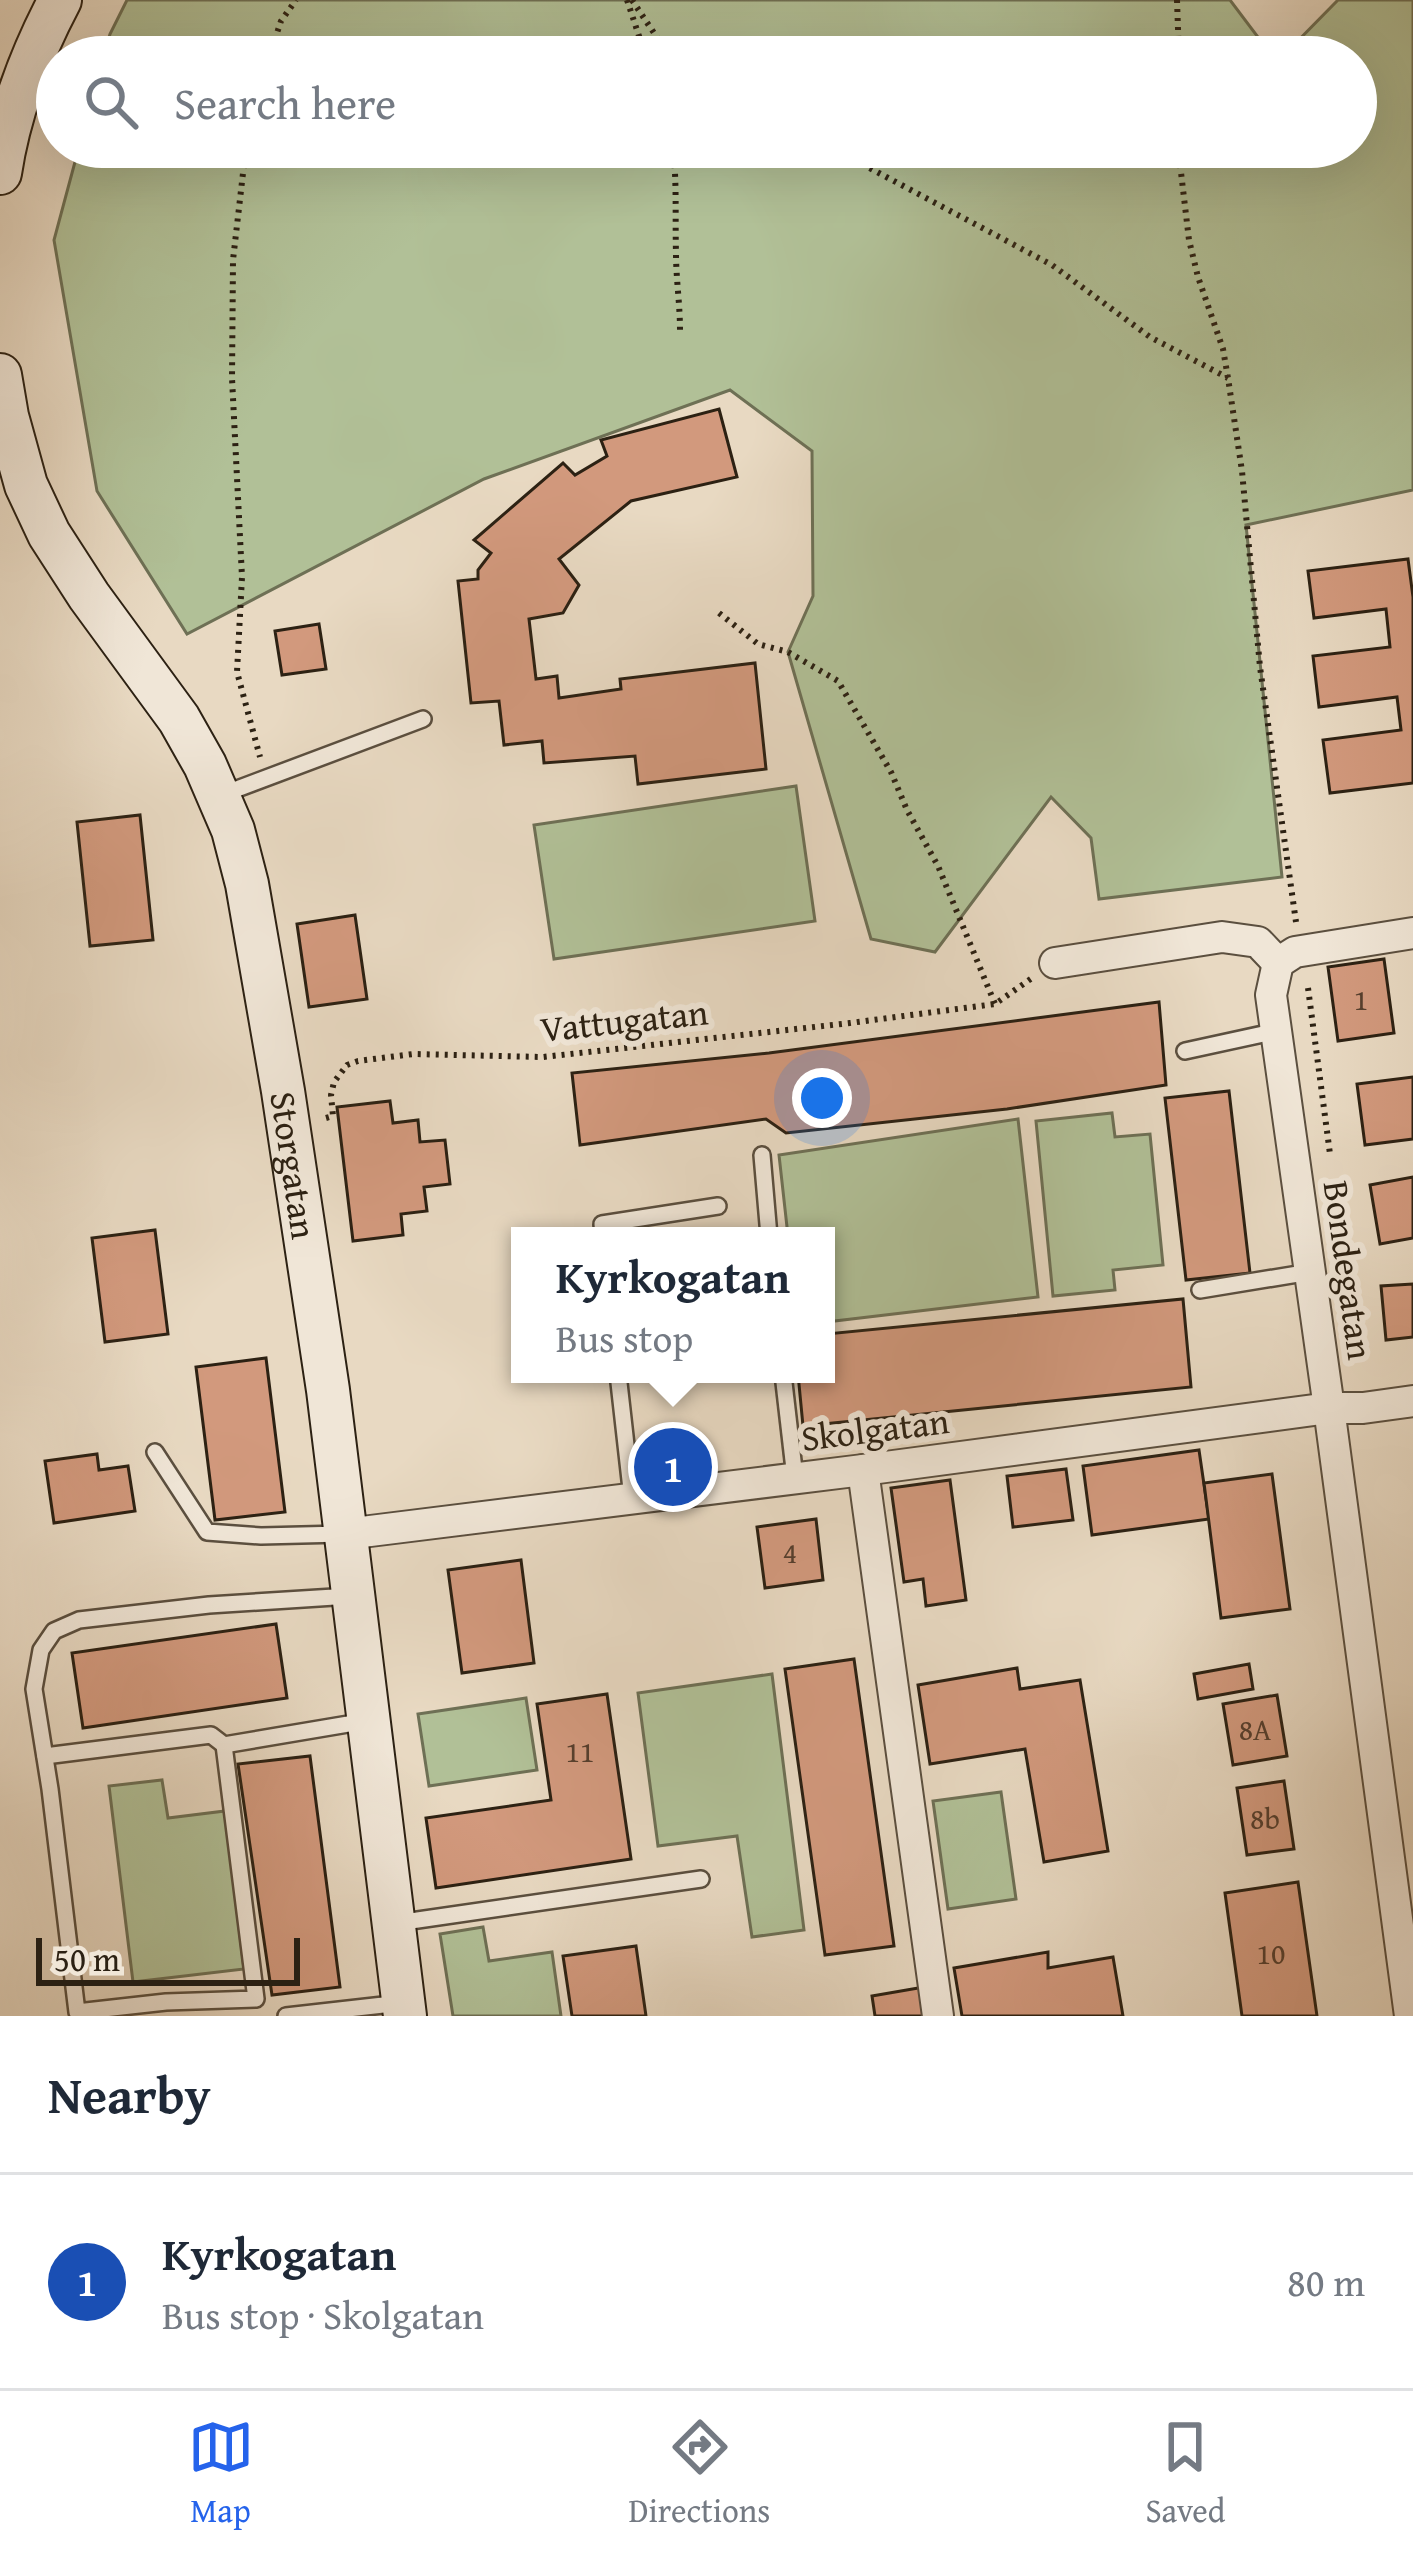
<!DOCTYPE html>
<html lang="en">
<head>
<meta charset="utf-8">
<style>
  :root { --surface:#fff; --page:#f6f6f7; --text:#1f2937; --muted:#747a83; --line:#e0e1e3; --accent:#2563eb }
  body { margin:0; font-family:"Gentium Book Plus",serif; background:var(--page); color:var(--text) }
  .scale { position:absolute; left:36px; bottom:30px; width:264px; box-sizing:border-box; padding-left:12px; border:6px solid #2c2113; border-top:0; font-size:33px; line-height:42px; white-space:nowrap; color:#2c2113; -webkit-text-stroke:9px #f0e6d7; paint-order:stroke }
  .you { position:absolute; left:822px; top:1098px; width:42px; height:42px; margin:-30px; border:9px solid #fff; border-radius:50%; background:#1a73e8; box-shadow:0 0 0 18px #1a73e833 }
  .badge { display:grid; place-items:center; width:78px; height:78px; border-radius:50%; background:var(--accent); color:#fff; font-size:39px; font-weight:700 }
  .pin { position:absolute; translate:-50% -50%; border:6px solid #fff; box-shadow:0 3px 12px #0006 }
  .popup { position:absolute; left:511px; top:1227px; width:324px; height:156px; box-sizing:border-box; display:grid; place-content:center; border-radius:0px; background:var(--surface); filter:drop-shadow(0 3px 9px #0005); font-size:39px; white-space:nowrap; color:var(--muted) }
  .popup b { font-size:45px; color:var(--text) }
  .popup::after { content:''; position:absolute; left:50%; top:100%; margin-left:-24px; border:24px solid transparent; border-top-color:var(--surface) }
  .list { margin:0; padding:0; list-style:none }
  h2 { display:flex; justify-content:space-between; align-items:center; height:156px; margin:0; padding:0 48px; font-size:51px }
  h2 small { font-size:39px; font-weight:400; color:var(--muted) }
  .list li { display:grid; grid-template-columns:78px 1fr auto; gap:36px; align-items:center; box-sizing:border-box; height:216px; padding:0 48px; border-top:3px solid var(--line) }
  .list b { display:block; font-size:45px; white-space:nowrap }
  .list p { margin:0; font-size:39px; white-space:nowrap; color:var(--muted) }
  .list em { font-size:39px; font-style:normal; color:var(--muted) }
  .icon { flex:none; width:66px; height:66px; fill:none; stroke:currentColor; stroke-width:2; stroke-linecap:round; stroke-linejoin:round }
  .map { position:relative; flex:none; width:1413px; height:2016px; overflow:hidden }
  .search { position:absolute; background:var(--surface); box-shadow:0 12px 48px #0002; left:36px; right:36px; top:36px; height:132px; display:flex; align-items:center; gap:30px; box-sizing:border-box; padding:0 42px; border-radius:66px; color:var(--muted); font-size:45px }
  .sheet { height:372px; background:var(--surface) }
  nav { display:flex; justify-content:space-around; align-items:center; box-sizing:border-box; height:168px; border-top:3px solid var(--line); background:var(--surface); font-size:33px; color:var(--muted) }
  nav a { display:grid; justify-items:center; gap:6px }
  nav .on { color:var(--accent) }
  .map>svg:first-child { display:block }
  .green { fill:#b1c097; stroke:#6e7055; stroke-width:3 }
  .building { fill:#d2997d; stroke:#2c2113; stroke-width:3 }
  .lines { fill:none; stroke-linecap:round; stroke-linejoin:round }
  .lane-casing { stroke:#5b4f3f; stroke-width:20 }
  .street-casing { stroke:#5b4f3f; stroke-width:34 }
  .secondary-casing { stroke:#2c2113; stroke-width:46 }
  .path { stroke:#2c2113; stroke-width:6; stroke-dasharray:3 6; stroke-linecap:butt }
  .lane { stroke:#f0e6d7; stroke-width:15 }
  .street { stroke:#f0e6d7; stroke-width:30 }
  .secondary { stroke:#f0e6d7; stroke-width:42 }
  .labels { text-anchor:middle; stroke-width:12; stroke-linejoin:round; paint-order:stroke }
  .number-label { font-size:30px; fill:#563f2e }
  .street-label { font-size:36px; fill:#2c2113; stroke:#f0e6d7 }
</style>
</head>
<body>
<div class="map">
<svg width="1413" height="2016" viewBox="0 0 1413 2016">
  <rect width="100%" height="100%" fill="#e8d9c2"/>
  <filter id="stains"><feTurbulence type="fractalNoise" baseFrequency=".00167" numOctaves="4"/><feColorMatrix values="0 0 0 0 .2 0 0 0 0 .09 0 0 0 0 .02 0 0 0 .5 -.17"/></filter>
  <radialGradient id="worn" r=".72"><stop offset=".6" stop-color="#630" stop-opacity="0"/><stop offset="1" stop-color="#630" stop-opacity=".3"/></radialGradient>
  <g class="green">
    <path d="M127 0H1230L1273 57H103L110 34Z"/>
    <path d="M1338 0H1413V490L1246 525 1282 877 1099 899 1091 838 1051 797 935 952 871 939 788 652 813 596 812 451 730 390 484 479 187 634 97 491 54 240 79 147H1356V57H1282Z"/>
    <path d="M796 786 815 921 554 959 534 825Z"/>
    <path d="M1112 1113 1115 1137 1150 1134 1163 1265 1113 1270 1115 1290 1053 1296 1036 1121Z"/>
    <path d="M1018 1119 1038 1297 826 1322V1236H788L779 1155Z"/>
    <path d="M772 1674 804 1930 752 1937 737 1836 658 1846 638 1693Z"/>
    <path d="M526 1698 537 1770 429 1786 418 1714Z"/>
    <path d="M162 1780 168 1818 225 1811 244 1969 133 1982 109 1786Z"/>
    <path d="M1001 1792 1016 1899 948 1909 933 1801Z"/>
    <path d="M483 1927 489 1961 552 1952 561 2016H453L440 1934Z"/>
  </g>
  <g class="building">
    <path d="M719 409 737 477 631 501 559 559 579 585 563 613 529 619 536 679 557 676 559 698 621 689 620 679 755 663 766 769 638 784 635 756 544 763 542 741 504 745 499 701 471 703 458 581 478 579V570L491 553 474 540 563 463 575 475 607 456 601 440Z"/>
    <path d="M1408 559 1413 597V783L1330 793 1323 740 1401 730 1397 697 1319 707 1313 656 1390 647 1386 609 1314 618 1308 571Z"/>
    <path d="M319 624 326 669 282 675 275 631Z"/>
    <path d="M140 815 153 940 90 946 77 822Z"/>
    <path d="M355 915 367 999 309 1007 297 924Z"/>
    <path d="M1384 959 1394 1033 1338 1041 1328 967Z"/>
    <path d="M1159 1002 1166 1085 1007 1109 786 1133 766 1119 580 1145 572 1073 769 1053Z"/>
    <path d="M1413 1077V1139L1365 1145 1357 1084Z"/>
    <path d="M1229 1091 1250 1273 1186 1280 1165 1098Z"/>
    <path d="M390 1101 393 1123 418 1120 420 1142 445 1140 450 1184 424 1187 427 1211 401 1214 403 1235 353 1241 337 1107Z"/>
    <path d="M1413 1177V1238L1380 1244 1370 1185Z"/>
    <path d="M155 1230 168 1334 105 1342 92 1238Z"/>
    <path d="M1413 1284V1337L1386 1340 1381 1286Z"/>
    <path d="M1183 1299 1191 1387 803 1426 798 1374H826V1334Z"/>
    <path d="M266 1358 285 1512 215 1520 196 1367Z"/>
    <path d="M1199 1450 1209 1519 1092 1535 1083 1466Z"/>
    <path d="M97 1454 99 1470 128 1466 135 1511 54 1523 45 1461Z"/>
    <path d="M1066 1469 1073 1520 1013 1527 1007 1476Z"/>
    <path d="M1272 1474 1290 1609 1221 1618 1204 1483Z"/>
    <path d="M950 1480 966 1600 926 1606 923 1579 904 1582 891 1488Z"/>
    <path d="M816 1519 823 1580 765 1588 757 1527Z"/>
    <path d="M521 1560 534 1663 462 1673 448 1570Z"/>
    <path d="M276 1624 287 1698 83 1728 72 1653Z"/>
    <path d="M854 1659 894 1946 825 1955 785 1669Z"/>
    <path d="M1249 1664 1253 1689 1198 1699 1194 1674Z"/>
    <path d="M1017 1668 1020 1689 1080 1680 1108 1851 1044 1862 1025 1749 930 1764 918 1685Z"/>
    <path d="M607 1694 631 1859 436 1888 426 1818 551 1800 537 1704Z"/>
    <path d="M1277 1695 1287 1756 1233 1765 1223 1704Z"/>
    <path d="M310 1756 340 1987 272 1995 238 1764Z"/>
    <path d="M1284 1781 1294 1849 1247 1855 1237 1788Z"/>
    <path d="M1298 1882 1317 2016H1242L1225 1893Z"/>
    <path d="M636 1946 646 2016H572L563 1956Z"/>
    <path d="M1048 1952V1968L1113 1957 1123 2016H962L954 1968Z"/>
    <path d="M924 1987 928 2016H875L872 1996Z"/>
  </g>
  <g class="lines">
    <g class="lane-casing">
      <g id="lane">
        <path d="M221 795 423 719"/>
        <path d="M1185 1051 1277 1031"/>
        <path d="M762 1155 769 1236"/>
        <path d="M603 1236 602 1224 718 1206"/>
        <path d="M1200 1290 1310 1272"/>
        <path d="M618 1374 632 1498"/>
        <path d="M783 1374 795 1478"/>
        <path d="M155 1452 207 1532 261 1536 342 1534"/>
        <path d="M224 1745 256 1999 166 2002 77 2012 50 1789 34 1689 41 1650 54 1631 79 1620 209 1605 350 1596"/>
        <path d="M45 1756 211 1735 224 1745 366 1721"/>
        <path d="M397 1923 701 1879"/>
        <path d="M286 2016 401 2003"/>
      </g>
    </g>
    <g class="street-casing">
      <g id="street">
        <path d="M1055 963 1222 937 1258 942 1278 963"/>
        <path d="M863 1470 938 2016"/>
        <path d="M346 1534 863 1470 1329 1408H1363L1413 1401"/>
        <path d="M1410 2016 1329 1408 1271 995 1278 963 1295 952 1413 933"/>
      </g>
    </g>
    <g class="secondary-casing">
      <g id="secondary">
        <path d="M0 173C9 113 32 53 60 0"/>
        <path id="s1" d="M0 375 7 416 26 485 49 534 89 596 179 719 205 765 233 830 247 884 283 1091 328 1390 405 2016"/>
      </g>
    </g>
    <g class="path">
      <path d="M627 0 646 57"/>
      <path d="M632 0 670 57"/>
      <path d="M1177 0 1179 57"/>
      <path d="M269 57 281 21 296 0"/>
      <path d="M246 147 233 260 232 378 242 577 237 672 260 757"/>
      <path d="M673 147C677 183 675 217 676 253 676 279 680 304 680 330"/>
      <path d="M830 147 1052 265 1150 337 1228 378"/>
      <path d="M1178 147 1189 240 1198 277 1223 349 1228 378 1242 471 1260 667 1296 922"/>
      <path d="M719 613 758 644 788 652 838 681 891 772 907 810 938 866 995 1004"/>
      <path d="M1308 988 1330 1154"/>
      <path d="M326 1118 333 1116 331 1095 334 1082 347 1065 358 1061 413 1054 543 1057 850 1023 995 1004 1032 978"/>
    </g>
    <use href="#lane" class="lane"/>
    <use href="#street" class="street"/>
    <use href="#secondary" class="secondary"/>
  </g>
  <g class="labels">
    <g class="number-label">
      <text x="1361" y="1010">1</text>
      <text x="790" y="1563">4</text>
      <text x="1255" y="1740">8A</text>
      <text x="580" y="1762">11</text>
      <text x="1265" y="1829">8b</text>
      <text x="1271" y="1964">10</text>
    </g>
    <g class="street-label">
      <text transform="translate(624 1020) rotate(-6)" y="13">Vattugatan</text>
      <text dy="13" stroke="none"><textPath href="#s1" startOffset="858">Storgatan</textPath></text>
      <text transform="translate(1349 1270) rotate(82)" y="13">Bondegatan</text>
      <text transform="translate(875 1429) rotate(-7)" y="13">Skolgatan</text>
    </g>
  </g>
  <rect width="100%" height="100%" filter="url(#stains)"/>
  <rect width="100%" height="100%" fill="url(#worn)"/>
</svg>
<div class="scale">50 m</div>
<div class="you"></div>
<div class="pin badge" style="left:673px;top:1467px;background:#1a4fb4">1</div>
<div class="popup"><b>Kyrkogatan</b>Bus stop</div>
<div class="search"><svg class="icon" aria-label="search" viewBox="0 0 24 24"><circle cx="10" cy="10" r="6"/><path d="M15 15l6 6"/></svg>Search here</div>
</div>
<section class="sheet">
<h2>Nearby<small></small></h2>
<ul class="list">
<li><span class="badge" style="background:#1a4fb4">1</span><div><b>Kyrkogatan</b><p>Bus stop · Skolgatan</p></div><em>80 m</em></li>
</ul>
</section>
<nav>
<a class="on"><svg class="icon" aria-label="map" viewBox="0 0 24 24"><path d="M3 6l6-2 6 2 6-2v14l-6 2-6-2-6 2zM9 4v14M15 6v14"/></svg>Map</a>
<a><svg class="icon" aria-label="directions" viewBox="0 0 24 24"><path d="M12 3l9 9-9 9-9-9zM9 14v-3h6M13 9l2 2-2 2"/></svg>Directions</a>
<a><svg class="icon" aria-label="saved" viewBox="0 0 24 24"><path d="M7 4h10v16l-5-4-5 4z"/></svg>Saved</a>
</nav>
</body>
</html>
